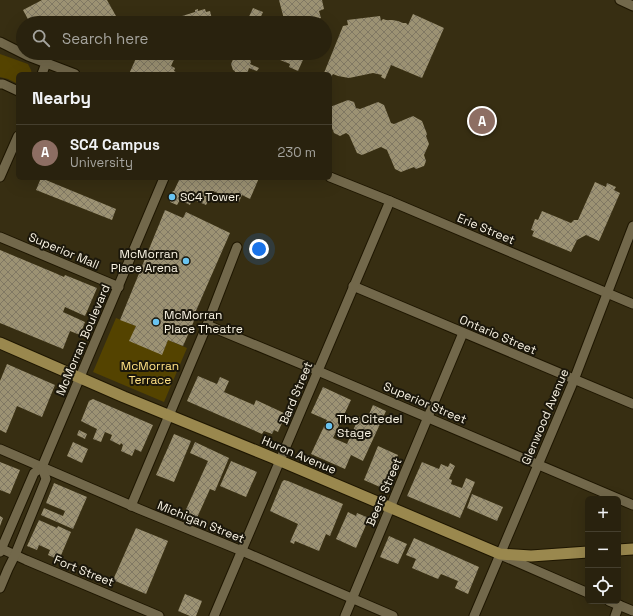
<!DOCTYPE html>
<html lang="en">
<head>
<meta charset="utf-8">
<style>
  :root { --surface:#29220e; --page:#352f1c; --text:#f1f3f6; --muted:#a5a49e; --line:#453f2e; --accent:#8c9099 }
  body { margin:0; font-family:"Space Grotesk",sans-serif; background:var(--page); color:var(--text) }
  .controls { position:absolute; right:12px; bottom:12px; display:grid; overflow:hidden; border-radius:6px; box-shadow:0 4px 16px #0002 }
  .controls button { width:36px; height:36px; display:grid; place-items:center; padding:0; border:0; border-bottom:1px solid var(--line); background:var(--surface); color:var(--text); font:20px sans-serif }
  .you { position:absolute; left:259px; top:249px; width:14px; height:14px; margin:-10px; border:3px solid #fff; border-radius:50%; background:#1a73e8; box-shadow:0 0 0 6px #1a73e833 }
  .badge { display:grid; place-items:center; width:26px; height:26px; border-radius:50%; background:var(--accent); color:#fff; font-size:13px; font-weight:700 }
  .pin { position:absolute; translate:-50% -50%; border:2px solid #fff; box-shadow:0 1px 4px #0006 }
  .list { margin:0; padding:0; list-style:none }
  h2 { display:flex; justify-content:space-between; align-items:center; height:52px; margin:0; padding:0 16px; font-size:17px }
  h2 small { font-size:13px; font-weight:400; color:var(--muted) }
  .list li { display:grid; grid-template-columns:26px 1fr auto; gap:12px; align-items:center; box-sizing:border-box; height:56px; padding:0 16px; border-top:1px solid var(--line) }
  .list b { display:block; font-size:15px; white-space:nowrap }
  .list p { margin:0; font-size:13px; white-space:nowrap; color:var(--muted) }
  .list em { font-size:13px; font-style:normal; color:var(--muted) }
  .icon { flex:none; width:22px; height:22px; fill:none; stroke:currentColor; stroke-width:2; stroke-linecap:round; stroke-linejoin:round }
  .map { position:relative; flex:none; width:633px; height:616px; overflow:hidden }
  .search { position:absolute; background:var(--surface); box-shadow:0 4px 16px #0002; left:16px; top:16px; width:316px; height:44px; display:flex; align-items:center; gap:10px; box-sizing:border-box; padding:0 14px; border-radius:22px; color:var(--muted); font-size:15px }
  .panel { position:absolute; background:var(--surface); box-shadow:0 4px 16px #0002; left:16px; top:72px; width:316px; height:108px; border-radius:6px }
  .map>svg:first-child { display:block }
  .park { fill:#544300 }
  .building { fill:url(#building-cross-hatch) }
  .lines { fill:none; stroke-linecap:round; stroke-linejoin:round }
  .minor-casing { stroke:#1e1600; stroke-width:11 }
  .major-casing { stroke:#1e1600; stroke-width:13 }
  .minor { stroke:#72684b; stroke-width:9 }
  .major { stroke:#9a884e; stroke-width:11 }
  .poi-dot { fill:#69c4f1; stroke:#1b170b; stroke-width:1.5 }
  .labels { text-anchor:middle; stroke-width:4; stroke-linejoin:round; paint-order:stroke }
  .poi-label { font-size:12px; fill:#faf4e4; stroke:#1b170b; text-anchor:start }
  .street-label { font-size:12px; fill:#faf4e4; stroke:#1b170b }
  .park-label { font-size:12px; fill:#fee083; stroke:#1b170b }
</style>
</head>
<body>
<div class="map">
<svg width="633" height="616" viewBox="0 0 633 616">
  <defs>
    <pattern id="building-cross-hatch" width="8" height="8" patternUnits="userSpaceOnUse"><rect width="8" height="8" fill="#9c9273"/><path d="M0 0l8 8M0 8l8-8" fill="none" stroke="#807863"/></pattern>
  </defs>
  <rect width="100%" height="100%" fill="#372e12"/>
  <g class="park">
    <path d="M0 54 28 64 31 70 32 74H18V84L8 79 0 77Z"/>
    <path d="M116 318 136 326 130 341 162 354 168 340 187 348 164 402 93 372Z"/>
  </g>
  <g class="building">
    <path d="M42 0H107L116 16 112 18 114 21 109 23H30L23 10Z"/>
    <path d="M279 0H322L324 9 319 11 321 18 317 19 315 23H309L310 21 301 23H285Z"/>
    <path d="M253 8 263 12 258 23H246Z"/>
    <path d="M198 9V11L205 9 206 12 210 11 213 23H163V22L195 12V10Z"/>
    <path d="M413 14 444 28 422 78 391 65 385 79 381 77 382 75 373 73 349 78 338 76 333 74 331 77 330 76V74L324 73 343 26 348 25 347 20 380 16 381 21 383 19 386 20H392L398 21 403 23H406L408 25Z"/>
    <path d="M150 53H177L171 66 175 68 174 71 180 74H147L143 72 142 74H129L137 56 143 59 145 55 149 57Z"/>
    <path d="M240 53 249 57 251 62 250 64 259 68 257 71 249 68 247 74H234L235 71 233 70 231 64 235 55Z"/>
    <path d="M263 53H306L298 71 289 67 290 64Z"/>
    <path d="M348 100 354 102 356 108 360 109 378 102 384 105 391 123 394 124 413 116 422 121 427 134 426 136 429 144 424 155 426 161 424 166 416 169 414 167 401 172 395 169 387 150 381 147 362 155 357 153 349 135 346 133 340 136 334 133 330 123V107Z"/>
    <path d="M41 178 116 209 112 220 36 190Z"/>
    <path d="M180 178H259L250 199 242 195 239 202 213 191 206 205 192 199 190 205 180 200 177 205 170 202 171 198 170 196 173 191H174Z"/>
    <path d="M595 182 606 187 607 183 616 187 614 190 620 193 599 241 586 235 577 240 571 252 532 236 534 231 531 230 535 219 538 220 542 211 571 223 574 220H578Z"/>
    <path d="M165 210 183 218 186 212 230 233 195 313 197 314 183 346 168 340 162 355 129 341 136 326 120 320Z"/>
    <path d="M0 250 55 273 64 277 65 275 97 288 85 316 65 307 63 312 85 322 80 335 70 331 63 349 0 323Z"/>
    <path d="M7 364 55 385 42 417 17 406 6 433 0 430V381Z"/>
    <path d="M198 376 217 384 220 377 229 381 224 392 254 405 256 400 286 414 278 432 274 430 272 434 264 431 262 434 187 401Z"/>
    <path d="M323 387 351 400 333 438 347 444 359 417 366 421 373 405 386 411 363 461 351 455 345 469 311 454 327 420 311 413Z"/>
    <path d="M93 399 153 425 141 452 135 449 132 456 121 451 123 445 121 443 120 445 110 440 112 435 105 432 101 442 93 439 97 429 81 421 89 401Z"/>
    <path d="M79 430 87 434 85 439 77 435Z"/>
    <path d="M174 434 191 441 174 482 156 475Z"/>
    <path d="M73 442 88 449 82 463 67 456Z"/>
    <path d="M195 442 229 458 215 491 210 489 196 520 184 514 208 461 190 453Z"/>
    <path d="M378 446 398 455 384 486 380 487 364 480Z"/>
    <path d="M231 461 257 472 246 497 220 486Z"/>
    <path d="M0 462 20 470 10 494 0 490Z"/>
    <path d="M422 462 439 469 441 464 448 467 450 463 455 466 449 479 452 480 451 484 462 488 466 478 475 482 460 518 407 496Z"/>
    <path d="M284 480 288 481 343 504 330 536 326 534 319 551 295 541 294 544 290 542 298 524 270 511 282 482Z"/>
    <path d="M54 483 87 497 73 529 41 515 44 508 63 516 65 511 46 503Z"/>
    <path d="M472 494 503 507 497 521 467 508Z"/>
    <path d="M348 512 356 516 357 513 369 518 356 548 336 539Z"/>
    <path d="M0 516 3 518 0 526Z"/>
    <path d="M39 520 57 528 58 526 71 532 59 560 48 555 50 550 39 545 37 550 27 546Z"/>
    <path d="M136 528 168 541 146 594 113 580Z"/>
    <path d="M389 536 407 544 398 564 380 557Z"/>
    <path d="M414 538 479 567 468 594 455 588 458 581 441 574 438 579 412 568 416 559 406 555Z"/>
    <path d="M185 594 202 601 196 616H190L178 611Z"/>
  </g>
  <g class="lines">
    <g class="minor-casing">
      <g id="minor">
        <path d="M620 0 633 6"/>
        <path d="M0 42 28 56 75 74"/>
        <path d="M42 74 46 63"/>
        <path d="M0 84H3L18 91"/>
        <path d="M0 177 18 136"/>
        <path d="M330 177 390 201 633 304"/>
        <path d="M0 237 119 287"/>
        <path d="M353 286 633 404"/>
        <path d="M207 325 318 371 633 505"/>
        <path d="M0 449 139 509 242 551 393 616"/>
        <path d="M131 506 207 325 237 247"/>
        <path d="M0 548 26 560 159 616"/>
        <path d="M0 552 34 473 42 467 164 178"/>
        <path d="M503 556 588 593"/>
        <path d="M0 588 8 569 15 555 46 479 42 467"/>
        <path d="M609 601 633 611"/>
        <path d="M214 616 390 201"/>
        <path d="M345 616 463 333"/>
        <path d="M474 616 574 380 633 226"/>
        <path d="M615 616 619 605"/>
      </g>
    </g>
    <g class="major-casing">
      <g id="major">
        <path d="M0 343 124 397 271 457 500 554 531 556 588 552"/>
        <path d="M618 550 633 549"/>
      </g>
    </g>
    <use href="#minor" class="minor"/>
    <use href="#major" class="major"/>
  </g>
  <g class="poi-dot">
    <circle cx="172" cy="197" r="4"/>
    <circle cx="186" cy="261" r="4"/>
    <circle cx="156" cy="322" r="4"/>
    <circle cx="329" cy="426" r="4"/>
  </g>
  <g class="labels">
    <g class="poi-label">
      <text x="180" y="201">SC4 Tower</text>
      <text x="178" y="258" text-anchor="end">McMorran<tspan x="178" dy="14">Place Arena</tspan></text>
      <text x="164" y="319">McMorran<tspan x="164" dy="14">Place Theatre</tspan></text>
      <text x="337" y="423">The Citedel<tspan x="337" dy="14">Stage</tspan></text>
    </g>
    <g class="street-label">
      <text transform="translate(486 229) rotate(23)" y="4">Erie Street</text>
      <text transform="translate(64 251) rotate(23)" y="4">Superior Mall</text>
      <text transform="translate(498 335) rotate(23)" y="4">Ontario Street</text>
      <text transform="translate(83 340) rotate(-67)" y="4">McMorran Boulevard</text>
      <text transform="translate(296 393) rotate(-67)" y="4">Bard Street</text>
      <text transform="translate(425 403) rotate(23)" y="4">Superior Street</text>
      <text transform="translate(545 417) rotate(-67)" y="4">Glenwood Avenue</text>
      <text transform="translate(299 455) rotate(23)" y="4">Huron Avenue</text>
      <text transform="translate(384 492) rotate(-67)" y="4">Beers Street</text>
      <text transform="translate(201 522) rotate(22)" y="4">Michigan Street</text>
      <text transform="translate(84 571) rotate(22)" y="4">Fort Street</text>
    </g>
    <g class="park-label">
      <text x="150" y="370">McMorran<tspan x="150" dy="14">Terrace</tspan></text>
    </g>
  </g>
</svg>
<div class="controls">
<button>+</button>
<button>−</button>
<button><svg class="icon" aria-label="locate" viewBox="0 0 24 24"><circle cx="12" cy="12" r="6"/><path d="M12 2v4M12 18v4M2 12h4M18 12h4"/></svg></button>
</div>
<div class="you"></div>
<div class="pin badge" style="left:482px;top:121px;background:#8d6e63">A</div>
<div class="search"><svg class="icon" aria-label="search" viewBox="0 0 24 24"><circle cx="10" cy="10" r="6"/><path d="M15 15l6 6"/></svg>Search here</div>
<section class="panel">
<h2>Nearby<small></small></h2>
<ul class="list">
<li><span class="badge" style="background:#8d6e63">A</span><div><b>SC4 Campus</b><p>University</p></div><em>230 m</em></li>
</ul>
</section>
</div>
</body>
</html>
